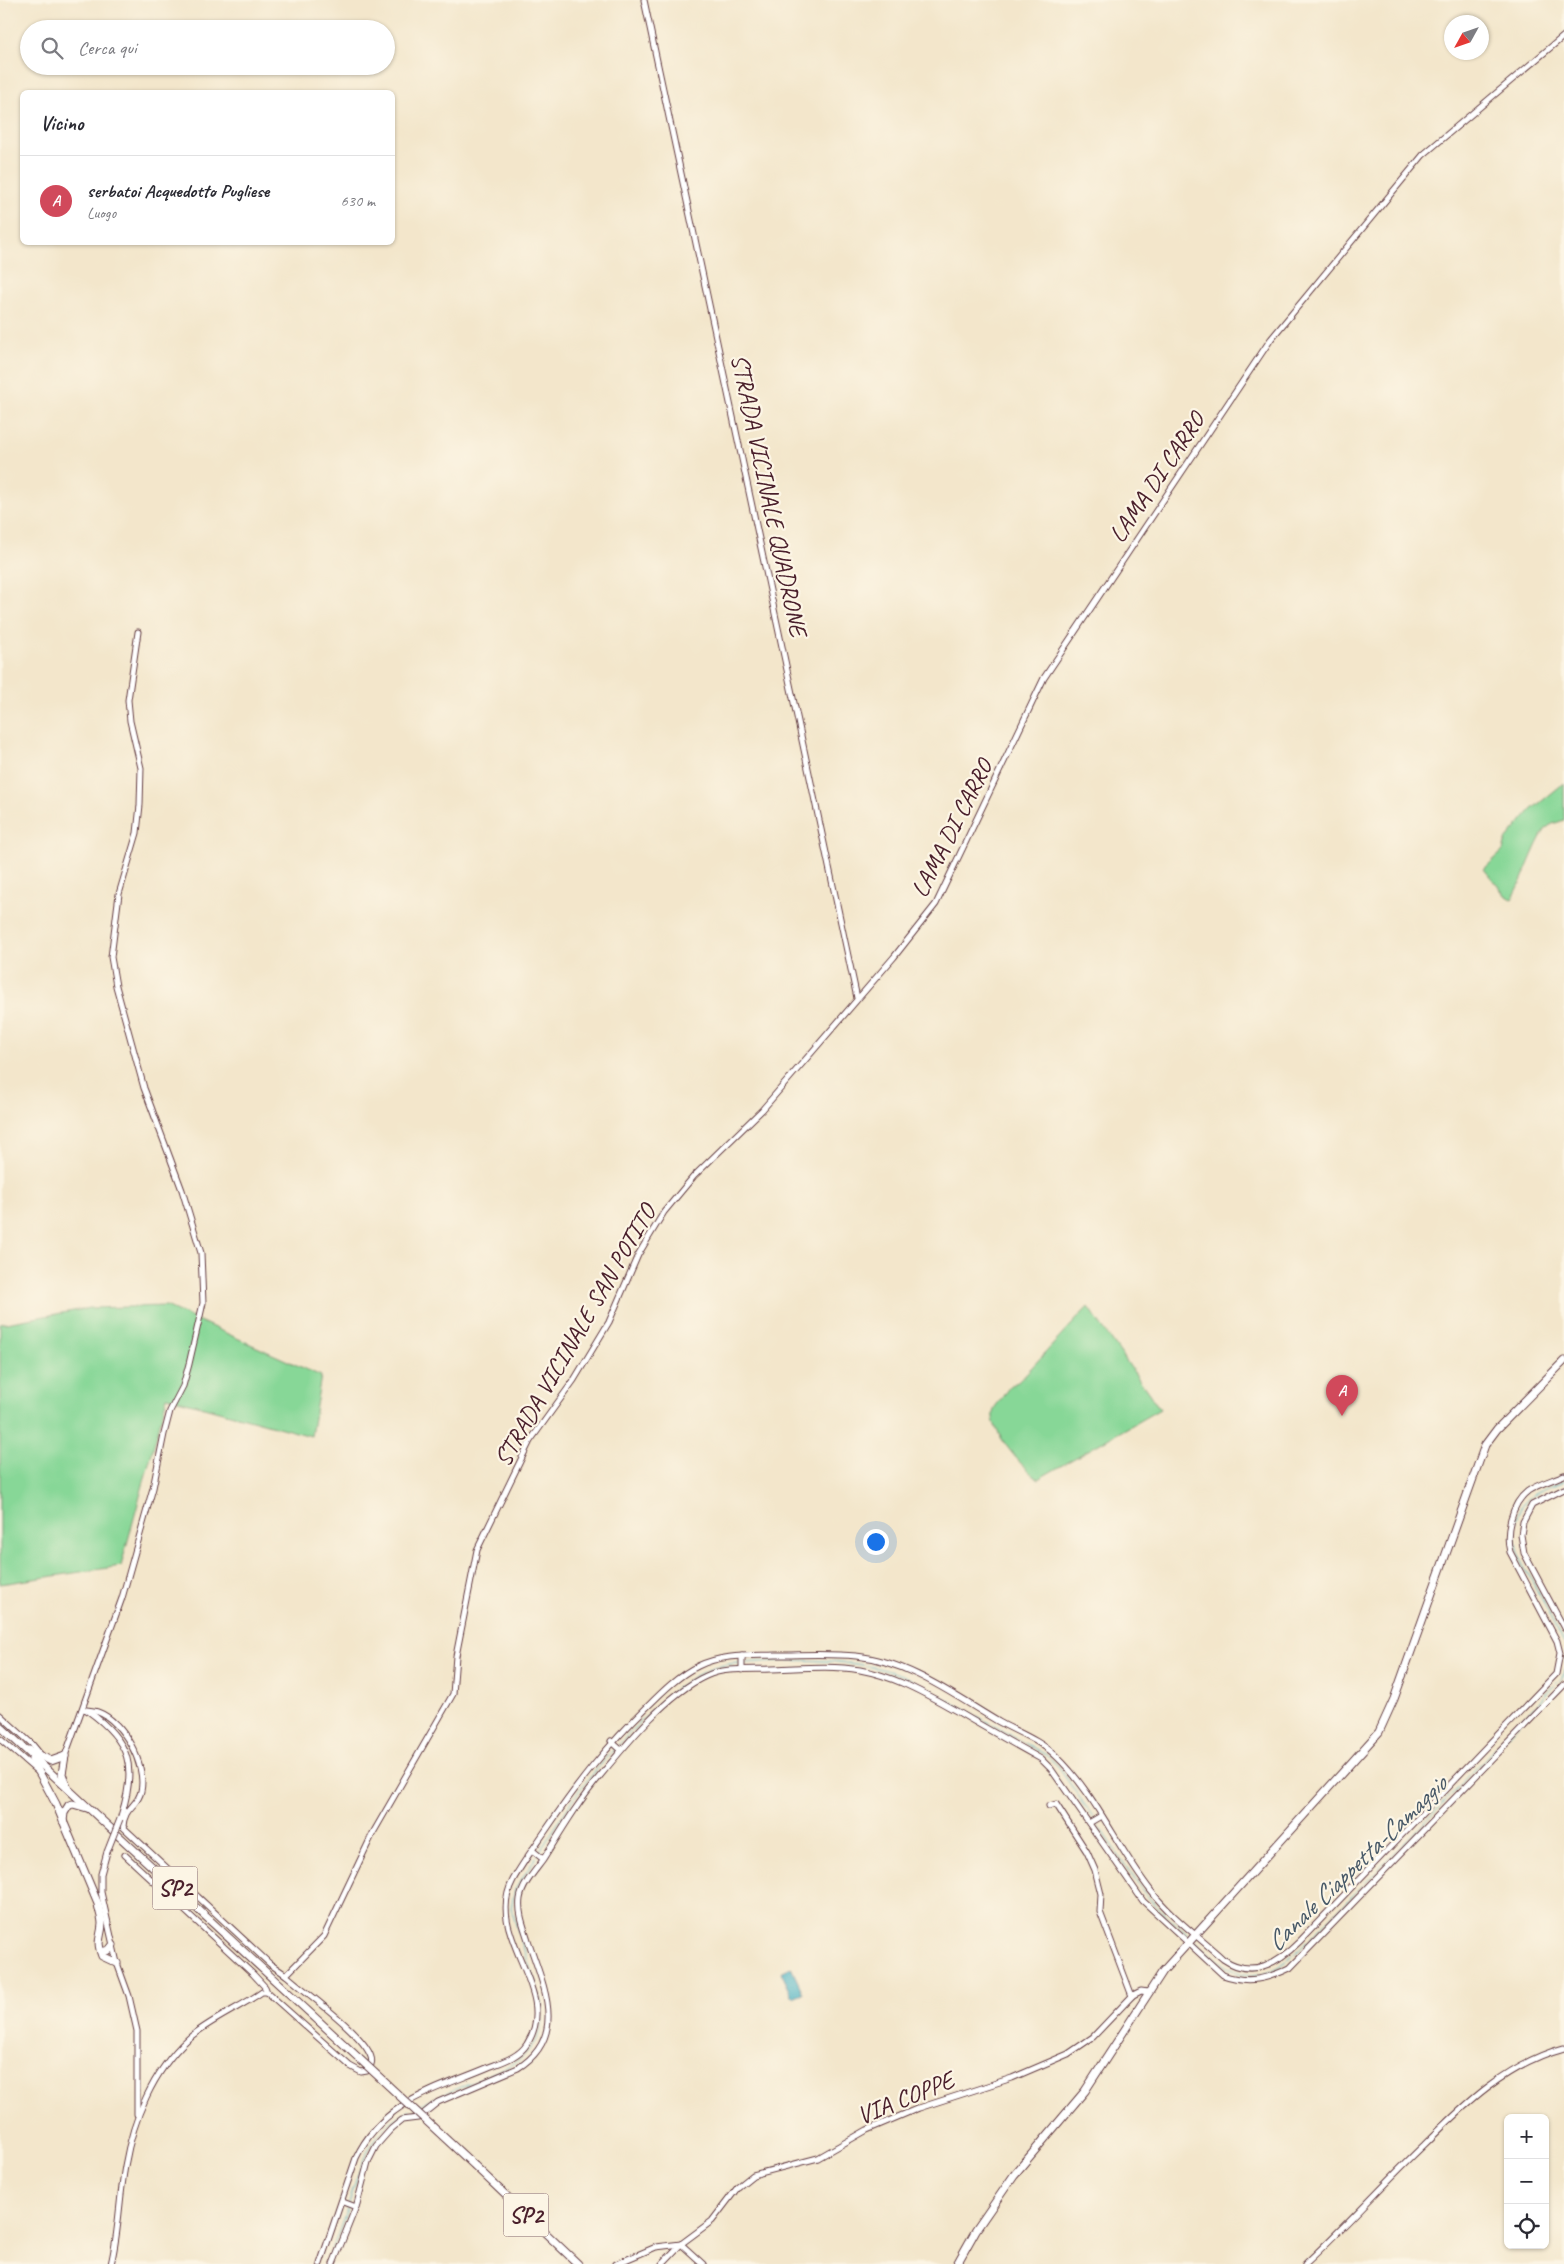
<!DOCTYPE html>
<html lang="it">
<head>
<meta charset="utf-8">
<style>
  :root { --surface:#fff; --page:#f2f2f3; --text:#2b2b33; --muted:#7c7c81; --line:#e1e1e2; --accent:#d1495b }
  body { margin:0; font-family:Caveat,sans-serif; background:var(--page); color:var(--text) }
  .controls { position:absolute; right:15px; bottom:15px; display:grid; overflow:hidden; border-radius:8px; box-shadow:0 1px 4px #0004 }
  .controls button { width:45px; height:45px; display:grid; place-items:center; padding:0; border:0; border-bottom:1px solid var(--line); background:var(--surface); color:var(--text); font:25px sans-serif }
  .compass { position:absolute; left:1444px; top:15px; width:45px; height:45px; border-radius:50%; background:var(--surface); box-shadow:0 1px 4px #0004; rotate:230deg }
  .you { position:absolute; left:875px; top:1541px; width:18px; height:18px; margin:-12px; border:4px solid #fff; border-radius:50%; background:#1a73e8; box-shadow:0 0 0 8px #1a73e833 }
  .badge { display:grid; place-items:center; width:32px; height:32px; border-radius:50%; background:var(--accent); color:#fff; font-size:16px; font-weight:700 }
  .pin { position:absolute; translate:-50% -41px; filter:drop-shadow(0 1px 2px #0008) }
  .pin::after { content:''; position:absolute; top:26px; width:18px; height:15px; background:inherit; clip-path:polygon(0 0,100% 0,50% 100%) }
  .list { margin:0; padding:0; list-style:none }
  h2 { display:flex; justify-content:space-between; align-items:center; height:65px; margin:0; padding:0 20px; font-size:21px }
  h2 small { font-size:16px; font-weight:400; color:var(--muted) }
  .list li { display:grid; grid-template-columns:32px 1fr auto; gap:15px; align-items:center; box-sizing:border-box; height:90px; padding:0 20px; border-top:1px solid var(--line) }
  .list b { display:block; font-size:19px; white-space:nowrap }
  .list p { margin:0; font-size:16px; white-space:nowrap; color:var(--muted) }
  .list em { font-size:16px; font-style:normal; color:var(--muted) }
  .icon { flex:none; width:28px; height:28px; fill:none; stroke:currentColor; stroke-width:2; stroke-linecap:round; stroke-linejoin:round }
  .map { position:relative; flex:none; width:1564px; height:2264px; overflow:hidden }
  .search { position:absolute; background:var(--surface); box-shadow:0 1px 4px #0004; left:20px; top:20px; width:375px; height:55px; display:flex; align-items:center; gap:12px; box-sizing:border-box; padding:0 18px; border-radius:28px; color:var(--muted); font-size:19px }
  .panel { position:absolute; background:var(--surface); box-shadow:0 1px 4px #0004; left:20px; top:90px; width:375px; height:155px; border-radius:8px }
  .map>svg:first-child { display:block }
  .green { fill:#87d797; stroke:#687b61 }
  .water { fill:#45b0c3; stroke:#486877 }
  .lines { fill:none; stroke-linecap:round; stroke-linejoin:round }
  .stream { stroke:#45b0c3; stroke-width:1 }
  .minor-casing { stroke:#633d43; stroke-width:7 }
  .major-casing { stroke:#633d43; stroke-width:9 }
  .minor { stroke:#fff; stroke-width:5 }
  .major { stroke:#fff; stroke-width:7 }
  .minor-bridge-casing { stroke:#633d43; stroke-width:7; stroke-linecap:butt }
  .major-bridge-casing { stroke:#633d43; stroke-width:9; stroke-linecap:butt }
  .minor-bridge { stroke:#fff; stroke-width:5 }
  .major-bridge { stroke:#fff; stroke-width:7 }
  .labels { text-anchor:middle; stroke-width:4.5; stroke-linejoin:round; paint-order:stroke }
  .shield { fill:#fcf5e5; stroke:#7f5f63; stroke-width:1 }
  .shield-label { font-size:24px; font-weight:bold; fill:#4a1f2b }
  .street-label { font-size:25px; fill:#4a1f2b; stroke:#fcf5e5 }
  .water-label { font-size:26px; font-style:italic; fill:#485968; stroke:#fcf5e5 }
</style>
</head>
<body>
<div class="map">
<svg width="1564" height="2264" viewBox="0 0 1564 2264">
  <rect width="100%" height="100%" fill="#fcf5e5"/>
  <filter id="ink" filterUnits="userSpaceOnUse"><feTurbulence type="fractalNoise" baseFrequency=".02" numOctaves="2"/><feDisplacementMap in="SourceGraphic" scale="10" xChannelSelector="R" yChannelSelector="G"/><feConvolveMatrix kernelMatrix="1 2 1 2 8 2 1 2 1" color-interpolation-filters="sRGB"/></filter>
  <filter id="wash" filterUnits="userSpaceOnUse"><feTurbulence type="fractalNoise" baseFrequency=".0096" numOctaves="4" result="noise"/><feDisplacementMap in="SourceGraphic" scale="20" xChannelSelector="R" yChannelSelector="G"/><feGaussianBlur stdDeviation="1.12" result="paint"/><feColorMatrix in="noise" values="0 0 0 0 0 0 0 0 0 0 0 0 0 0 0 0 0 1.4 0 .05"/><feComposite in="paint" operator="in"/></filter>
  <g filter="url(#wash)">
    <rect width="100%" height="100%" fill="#f3e6cb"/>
    <g class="green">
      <path d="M1564 783V820C1560 822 1553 823 1549 826 1537 835 1523 883 1512 899L1505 895 1484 869 1503 851 1506 840 1531 810Z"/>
      <path d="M166 1306 321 1376 311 1436 167 1397 121 1566 0 1584V1324L90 1308Z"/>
      <path d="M1088 1307 1160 1409 1038 1479C1023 1468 990 1432 993 1412 994 1407 999 1402 1002 1398 1006 1391 1010 1384 1018 1382Z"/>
    </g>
    <path class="water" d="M791 1967 803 1993 793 1997 781 1972Z"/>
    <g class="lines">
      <g class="stream">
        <path d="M1564 1481C1553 1486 1537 1490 1528 1499 1512 1514 1512 1539 1520 1558L1564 1642"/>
        <path d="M743 1663C800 1659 853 1657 907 1677L1046 1755 1057 1765 1093 1817"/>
        <path d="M618 1745C652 1711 687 1666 739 1663"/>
        <path d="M1095 1821 1142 1890 1156 1906 1190 1937"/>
        <path d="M538 1854 580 1789 615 1748"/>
        <path d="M1195 1941C1232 1974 1250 1991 1295 1954L1429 1818 1554 1686 1562 1678 1564 1670"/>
        <path d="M415 2107 513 2064C534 2050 546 2029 541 2003L511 1908 515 1890 536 1857"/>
        <path d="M349 2203C361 2164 370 2130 410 2110"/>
        <path d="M327 2264 348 2207"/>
      </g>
    </g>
  </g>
  <g filter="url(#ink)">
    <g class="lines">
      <g class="minor-casing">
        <g id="minor">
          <path d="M644 0 857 998"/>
          <path d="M1564 1489 1532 1505 1523 1522 1521 1535 1524 1553 1564 1628"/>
          <path d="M742 1656V1670"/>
          <path d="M83 1709C88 1711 93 1710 98 1712 123 1721 147 1765 141 1791 138 1807 124 1806 123 1827L270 1964 286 1975"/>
          <path d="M88 1711C131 1742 137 1767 121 1816"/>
          <path d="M0 1715 32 1744 41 1755"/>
          <path d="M0 1739 37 1771"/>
          <path d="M611 1741 621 1750"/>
          <path d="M65 1756 122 1598 153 1488 164 1434 170 1411 183 1386 189 1364 203 1303 201 1253 182 1190 144 1088 116 986 111 957 119 894 137 833 140 805 141 768 130 721 128 700 138 632"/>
          <path d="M1049 1806 1056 1804 1087 1852 1095 1870 1101 1894 1100 1912 1132 1996"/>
          <path d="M1089 1823 1101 1816"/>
          <path d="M532 1850 543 1859"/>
          <path d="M107 1852 101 1874V1892L117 1963 129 1996 137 2031V2114"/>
          <path d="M125 1855 253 1974 265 1987 267 1992"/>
          <path d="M343 2202 356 2207"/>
          <path d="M681 2244 703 2264"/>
          <path d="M111 2264C119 2232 119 2199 125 2166 133 2120 152 2072 188 2039 208 2021 239 2008 262 1992H267L350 2066 361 2072 367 2071C370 2067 373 2063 371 2057 364 2034 306 1993 286 1975L324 1936 373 1833 453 1694 456 1656 477 1550 530 1441 574 1380 609 1322 638 1255 664 1212 694 1176 762 1110 894 957 936 904 1044 678 1271 339 1423 155 1564 36"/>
          <path d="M320 2264 356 2158C383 2101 435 2090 489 2067 502 2062 519 2057 527 2044 562 1990 483 1936 513 1880 523 1862 535 1846 546 1830 578 1783 606 1747 647 1707 662 1692 679 1675 698 1666 722 1654 750 1656 776 1655 802 1655 829 1653 856 1656 908 1661 955 1696 999 1722 1017 1732 1041 1741 1056 1756 1096 1794 1117 1848 1151 1891 1171 1917 1199 1937 1223 1959 1252 1979 1278 1963 1300 1941L1556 1674 1560 1653 1557 1641 1510 1552C1505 1533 1511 1504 1528 1491 1538 1484 1553 1480 1564 1475"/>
          <path d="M333 2264 357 2204 368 2162 376 2146 391 2129 402 2120 418 2118 438 2102 518 2068C569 2036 543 1985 528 1940 524 1927 518 1913 520 1899 522 1885 535 1871 543 1860 561 1831 578 1802 600 1776 626 1744 668 1693 706 1676 725 1667 751 1670 772 1669 801 1668 832 1665 860 1670 898 1677 927 1695 960 1713 987 1729 1014 1744 1041 1759L1051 1769 1143 1901 1223 1975C1248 1984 1267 1979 1290 1968L1564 1685"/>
          <path d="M616 2264 656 2247 681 2244"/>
          <path d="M662 2264 681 2244 712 2221 738 2187 753 2175 818 2158 867 2130 919 2108 1012 2078 1068 2054 1093 2037 1133 1995 1141 1991 1148 1992"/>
          <path d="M1305 2264C1346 2226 1383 2184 1424 2145 1464 2105 1507 2063 1564 2048"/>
        </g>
      </g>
      <g class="major-casing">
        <g id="major">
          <path d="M0 1726 350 2050"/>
          <path d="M29 1750 51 1761 65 1756"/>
          <path d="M65 1756 62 1774 67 1787"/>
          <path d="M32 1759 56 1804 98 1904C99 1911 102 1917 102 1924 101 1939 96 1940 102 1956L117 1963"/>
          <path d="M63 1821 64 1813 69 1805 73 1804 87 1808"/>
          <path d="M101 1952 109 1950 113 1945"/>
          <path d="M475 2166 578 2264"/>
          <path d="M957 2264 976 2230 1014 2175 1085 2091 1163 1971 1379 1732 1394 1699 1485 1445 1497 1429 1564 1361"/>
        </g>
      </g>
      <use href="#minor" class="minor"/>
      <use href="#major" class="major"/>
      <g class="minor-bridge-casing">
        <path id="minor-bridge" d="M107 1852 120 1819"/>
      </g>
      <g class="major-bridge-casing">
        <path id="major-bridge" d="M350 2050 475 2166"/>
      </g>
      <use href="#minor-bridge" class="minor-bridge"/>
      <use href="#major-bridge" class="major-bridge"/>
    </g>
  </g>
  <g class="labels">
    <g class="shield">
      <rect x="152.5" y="1866.5" width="45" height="43" rx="4"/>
      <rect x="503.5" y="2193.5" width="45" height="43" rx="4"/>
    </g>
    <g class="shield-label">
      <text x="175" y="1896">SP2</text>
      <text x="526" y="2223">SP2</text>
    </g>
    <g class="street-label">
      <text transform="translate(1156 477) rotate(-56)" y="9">LAMA DI CARRO</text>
      <text transform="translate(770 495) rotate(78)" y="9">STRADA VICINALE QUADRONE</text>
      <text transform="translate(951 828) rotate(-63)" y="9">LAMA DI CARRO</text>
      <text transform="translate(574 1335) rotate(-60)" y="9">STRADA VICINALE SAN POTITO</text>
      <text transform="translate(905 2097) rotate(-22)" y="9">VIA COPPE</text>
    </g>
    <g class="water-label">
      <text transform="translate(1356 1863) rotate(-44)" y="9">Canale Ciappetta-Camaggio</text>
    </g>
  </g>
</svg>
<div class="controls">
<button>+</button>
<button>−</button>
<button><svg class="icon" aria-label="locate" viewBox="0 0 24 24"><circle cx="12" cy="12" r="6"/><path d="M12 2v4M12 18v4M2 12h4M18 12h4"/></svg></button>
</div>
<svg class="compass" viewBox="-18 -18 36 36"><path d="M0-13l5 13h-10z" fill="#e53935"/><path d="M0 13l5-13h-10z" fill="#7c7c81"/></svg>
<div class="you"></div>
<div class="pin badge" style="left:1342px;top:1416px">A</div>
<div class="search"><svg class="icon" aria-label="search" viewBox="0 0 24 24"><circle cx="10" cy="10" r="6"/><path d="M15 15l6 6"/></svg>Cerca qui</div>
<section class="panel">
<h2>Vicino<small></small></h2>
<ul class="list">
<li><span class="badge">A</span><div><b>serbatoi Acquedotto Pugliese</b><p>Luogo</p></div><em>630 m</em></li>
</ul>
</section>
</div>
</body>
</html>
